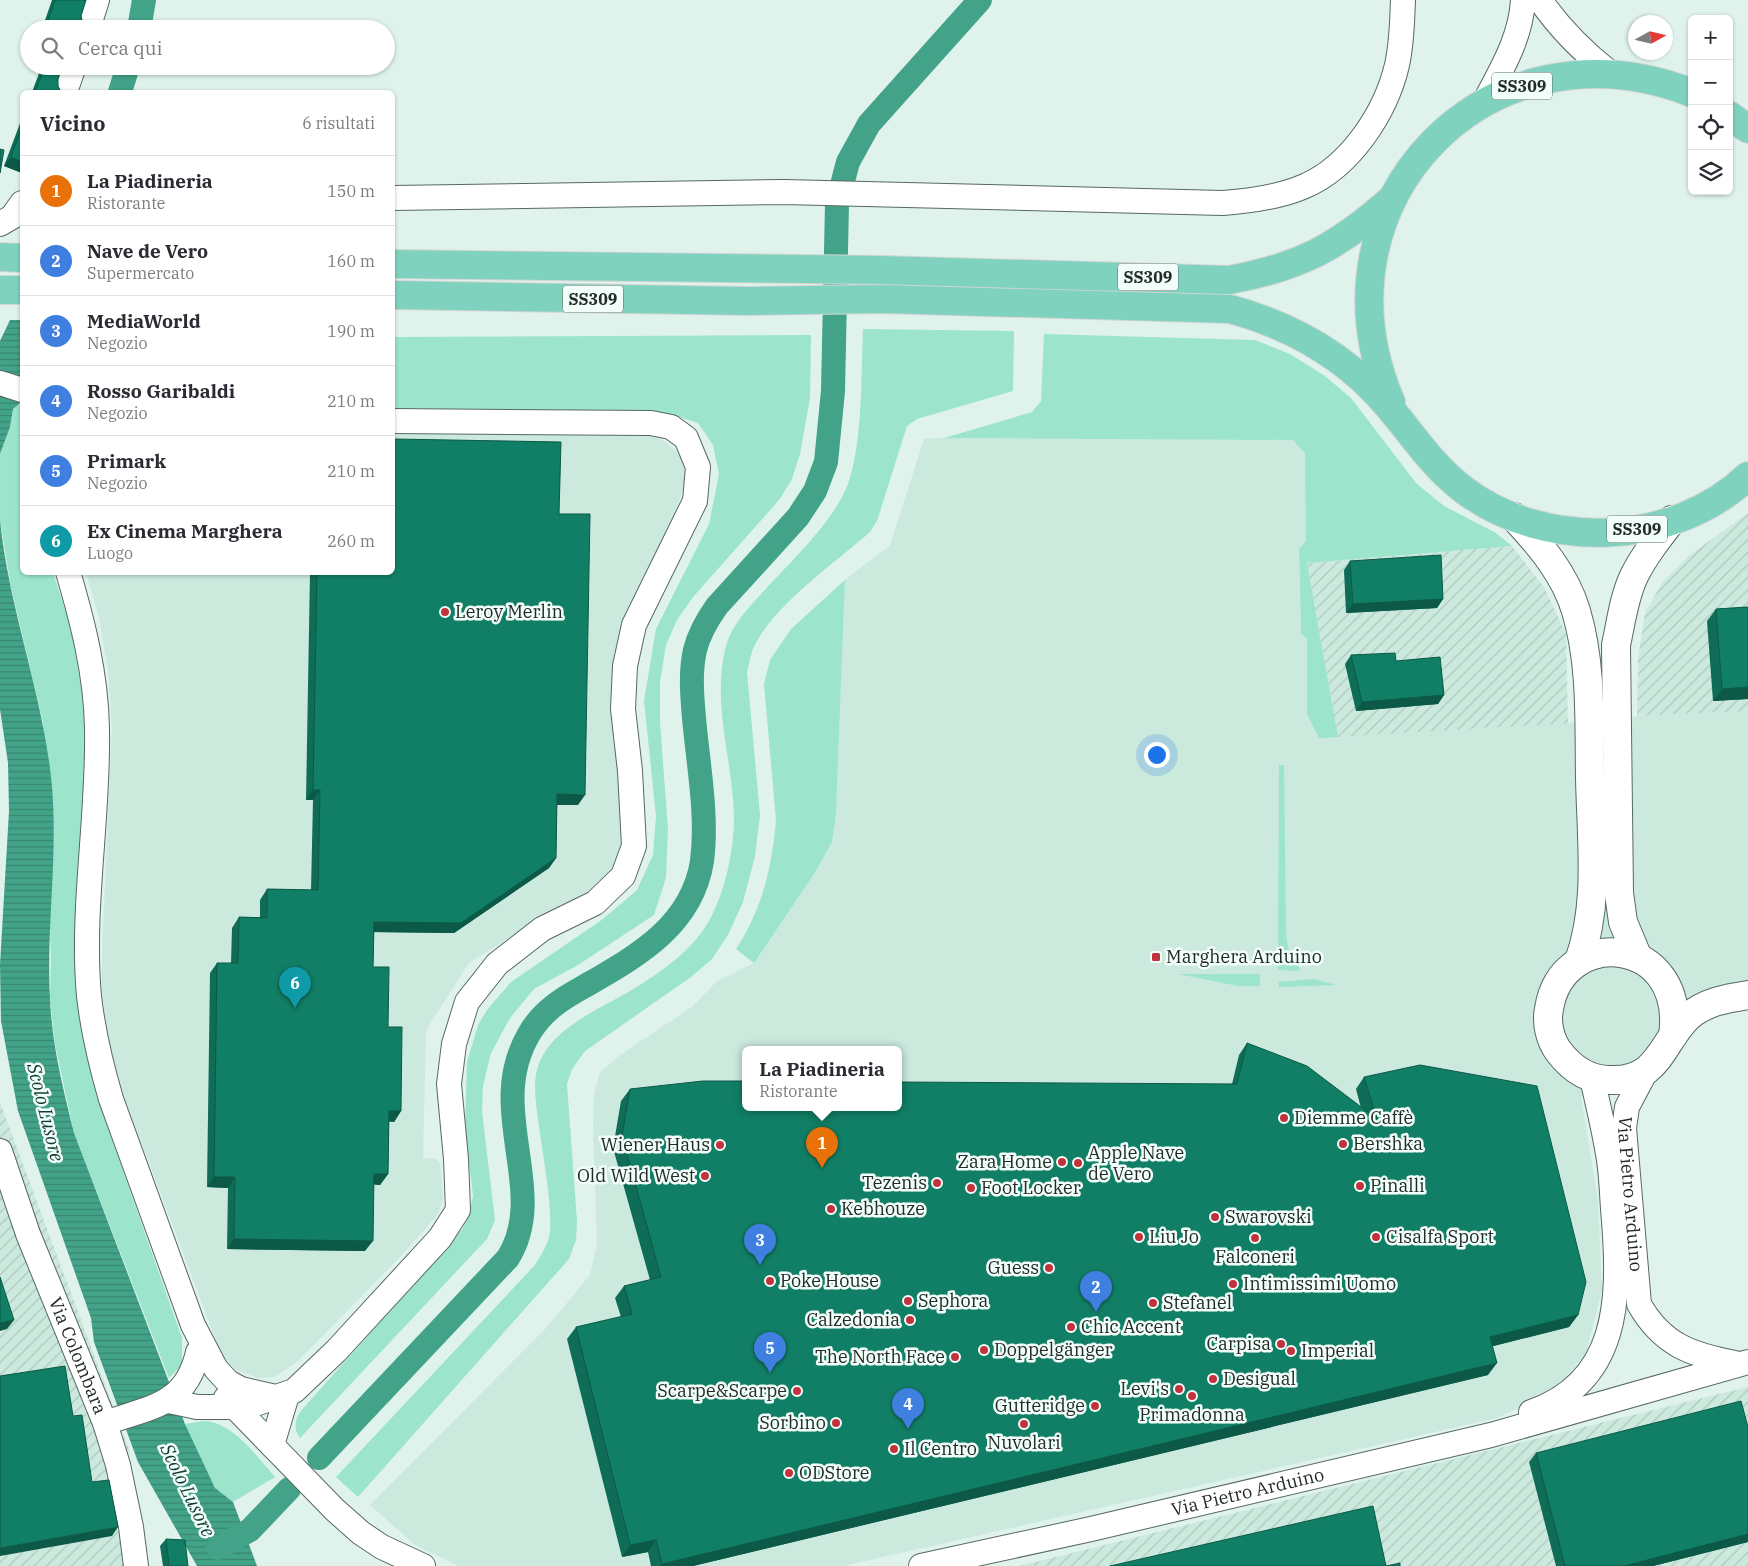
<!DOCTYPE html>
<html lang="it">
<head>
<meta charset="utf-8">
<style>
  :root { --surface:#fff; --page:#f7f7f7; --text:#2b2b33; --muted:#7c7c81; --line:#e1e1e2; --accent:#7c3aed }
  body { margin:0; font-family:"IBM Plex Serif",serif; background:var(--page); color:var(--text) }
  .controls { position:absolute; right:15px; top:15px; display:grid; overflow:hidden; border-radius:8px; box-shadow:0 1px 4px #0004 }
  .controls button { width:45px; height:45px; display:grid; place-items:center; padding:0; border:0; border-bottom:1px solid var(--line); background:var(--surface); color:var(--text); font:25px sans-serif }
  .compass { position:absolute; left:1628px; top:15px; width:45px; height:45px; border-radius:50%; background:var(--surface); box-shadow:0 1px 4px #0004; rotate:82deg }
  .you { position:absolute; left:1156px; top:754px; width:18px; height:18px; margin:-12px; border:4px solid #fff; border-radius:50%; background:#1a73e8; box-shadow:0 0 0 8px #1a73e833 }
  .badge { display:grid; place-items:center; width:32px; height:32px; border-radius:50%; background:var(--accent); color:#fff; font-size:16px; font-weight:700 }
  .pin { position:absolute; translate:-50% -41px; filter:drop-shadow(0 1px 2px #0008) }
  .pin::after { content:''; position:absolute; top:26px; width:18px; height:15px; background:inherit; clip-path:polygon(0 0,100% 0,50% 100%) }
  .popup { position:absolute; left:742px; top:1046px; width:160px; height:65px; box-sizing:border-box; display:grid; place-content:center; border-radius:8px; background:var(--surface); filter:drop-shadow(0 1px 4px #0005); font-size:16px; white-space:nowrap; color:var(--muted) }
  .popup b { font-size:19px; color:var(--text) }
  .popup::after { content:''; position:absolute; left:50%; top:100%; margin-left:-10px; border:10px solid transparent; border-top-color:var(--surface) }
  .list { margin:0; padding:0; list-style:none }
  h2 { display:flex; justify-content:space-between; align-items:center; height:65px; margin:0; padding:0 20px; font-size:21px }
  h2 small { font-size:16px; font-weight:400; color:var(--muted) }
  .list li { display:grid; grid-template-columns:32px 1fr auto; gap:15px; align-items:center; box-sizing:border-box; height:70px; padding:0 20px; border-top:1px solid var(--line) }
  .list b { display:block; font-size:19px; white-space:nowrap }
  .list p { margin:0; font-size:16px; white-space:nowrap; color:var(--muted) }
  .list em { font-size:16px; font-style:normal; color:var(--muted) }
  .icon { flex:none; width:28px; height:28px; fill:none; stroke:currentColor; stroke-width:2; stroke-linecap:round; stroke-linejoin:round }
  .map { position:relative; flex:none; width:1748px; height:1566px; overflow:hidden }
  .search { position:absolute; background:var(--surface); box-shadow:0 1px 4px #0004; left:20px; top:20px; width:375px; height:55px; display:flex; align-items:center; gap:12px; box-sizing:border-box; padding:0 18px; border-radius:28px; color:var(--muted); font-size:19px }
  .panel { position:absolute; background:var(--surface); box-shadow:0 1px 4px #0004; left:20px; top:90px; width:375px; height:485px; border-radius:8px }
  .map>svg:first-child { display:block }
  .built { fill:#cce9de; fill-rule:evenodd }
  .industrial { fill:url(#industrial-furrows) }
  .grass { fill:#9ce4cc }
  .water { fill:url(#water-rules) }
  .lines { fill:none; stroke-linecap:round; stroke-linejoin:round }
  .canal { stroke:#43a388; stroke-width:24 }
  .minor-casing { stroke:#576862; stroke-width:26 }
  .tertiary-casing { stroke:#576862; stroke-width:30 }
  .primary-casing { stroke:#d3d4d4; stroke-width:30 }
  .minor { stroke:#fff; stroke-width:24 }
  .tertiary { stroke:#fff; stroke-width:28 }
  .primary { stroke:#7fd3be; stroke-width:28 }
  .wall { fill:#0f6d57 }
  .shaded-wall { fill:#0c5947 }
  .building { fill:#117f65; stroke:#0c5947 }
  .poi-dot { fill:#c2323d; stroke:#f2fefa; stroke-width:2 }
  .labels { text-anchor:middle; stroke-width:5; stroke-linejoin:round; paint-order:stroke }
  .shield { fill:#f2fefa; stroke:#616a66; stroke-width:1 }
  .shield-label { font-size:16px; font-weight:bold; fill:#232a27 }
  .poi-label { font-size:18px; fill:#232a27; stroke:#f2fefa; text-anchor:start }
  .street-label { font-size:18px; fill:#232a27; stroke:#f2fefa }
  .water-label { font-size:19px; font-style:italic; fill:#103b2f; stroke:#f2fefa }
</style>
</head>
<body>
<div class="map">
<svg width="1748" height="1566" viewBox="0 0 1748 1566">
  <defs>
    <pattern id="industrial-furrows" width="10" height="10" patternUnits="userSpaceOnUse" patternTransform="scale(1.25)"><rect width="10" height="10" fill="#cce9de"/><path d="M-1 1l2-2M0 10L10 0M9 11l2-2" fill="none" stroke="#afc8be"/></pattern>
    <pattern id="water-rules" width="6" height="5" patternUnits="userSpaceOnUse" patternTransform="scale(1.25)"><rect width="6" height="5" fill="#43a388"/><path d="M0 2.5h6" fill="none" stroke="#38856f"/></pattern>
  </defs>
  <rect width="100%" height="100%" fill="#dff3ec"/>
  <g class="built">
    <path d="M393 432 653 436 661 439 677 452 683 464 686 480 669 532 626 610 614 654 612 674 614 720 623 795 621 857 601 884 522 936 520 931 469 963 428 1027 426 1034 423 1158 436 1159 440 1163 443 1199 438 1214 404 1253 297 1362 275 1377 257 1378 234 1369 221 1354 115 1072 107 1035 102 988V953L112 726 108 670 99 617 86 573 392 572Z"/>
    <path d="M944 438 1294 440 1306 453V541L1299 549V564L1301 634 1307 639V714L1568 723 1637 716 1748 711V988L1704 994 1624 1086 1581 1096 1598 1200 1602 1290 1586 1353 1554 1392 1497 1418 843 1566H459L415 1545 370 1505 546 1328 590 1275 597 1244 593 1126 594 1095 600 1072 620 1055 692 1007 716 982 754 963 816 871 832 842 836 814 845 580 890 545 924 439ZM746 1049H898V1107H746Z"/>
  </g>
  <g class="industrial">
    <path d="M1748 513V711L1637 716 1638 659 1645 612 1663 582 1690 555Z"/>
    <path d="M1512 546 1544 587 1566 634 1568 723 1338 737 1307 563Z"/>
    <path d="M0 1102 130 1452 112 1488 126 1566H0Z"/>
    <path d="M1748 1387V1566H1019L1682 1403Z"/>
  </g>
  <g class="grass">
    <path d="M863 329 1014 331 1013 391 917 419 907 426 877 521 870 532C835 563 771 607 753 649 750 656 749 665 747 672L760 815 755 856 743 902 728 935 712 959 691 977 585 1051 572 1069 567 1084 577 1221 576 1240 569 1259 358 1497 336 1477 535 1265C541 1255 549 1244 550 1231 552 1200 542 1151 538 1119 536 1103 533 1086 537 1070 549 1026 603 1009 638 986 664 970 693 949 709 921 725 892 734 851 734 817 733 761 711 703 726 646 732 625 747 609 762 593 790 562 833 523 848 484 863 442 861 374 863 329Z"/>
    <path d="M1044 334 1255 340 1290 354 1325 376 1351 398 1416 483 1444 506 1496 533 1512 546 1307 563 1338 737 1319 738 1307 714V639L1301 634 1299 549 1306 541 1305 453 1293 440 944 438 1032 412 1041 401Z"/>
    <path d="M811 335 810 398 800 454 792 479 779 500 693 597 677 620 666 645 660 682V722L668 829 666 878 654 915 578 965 534 989 510 1018 491 1053 483 1086 482 1112 495 1220 487 1239 300 1438C294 1430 294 1421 300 1412L463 1228 468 1217 473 1196 465 1128 467 1062 478 1025 487 1010 511 982 603 919 637 890 653 855 656 816 644 701 656 629 709 524 719 474 713 445 698 423 667 413 393 408V337Z"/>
    <path d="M19 404 22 409V572L53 573 71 627 84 705 85 808 76 940V988L82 1036 101 1109 182 1338V1365L169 1378 74 1133 55 1044 50 999 51 959 43 722 11 587 0 520V454L10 427 13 409Z"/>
    <path d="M845 580 836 814 832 842 816 871 754 963 736 949C762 910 772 867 776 820L764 684 770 660 791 629Z"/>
    <path d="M1279 765H1284L1286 935 1289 952 1300 969 1299 971 1278 970Z"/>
    <path d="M1178 974H1260V986H1238Z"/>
    <path d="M1314 979 1336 985 1279 987V982Z"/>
    <path d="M205 1421C234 1423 257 1457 275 1477L233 1502 215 1488 185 1424Z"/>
  </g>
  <g class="water">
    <path d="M10 320H22V394L19 404 13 409 10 427 0 454V341Z"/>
    <path d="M0 520C9 611 44 696 52 787 58 858 46 929 50 999 52 1045 63 1089 74 1133L185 1424 215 1488 233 1502 257 1566H197L138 1462 94 1342 91 1318 18 1111 1 1021 0 965 9 811 8 763 0 709Z"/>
  </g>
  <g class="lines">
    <g class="canal">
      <path d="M139 29 144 0"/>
      <path d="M120 92 128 66"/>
      <path d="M319 1458 508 1258C550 1190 484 1110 529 1034 542 1011 563 998 585 986 637 956 692 926 702 861 708 815 698 764 694 718 692 695 690 672 695 650 699 634 707 620 717 606L798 517 815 491 826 462 833 391 837 204 848 162 869 124 980 0"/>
      <path d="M218 1548 250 1530 289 1489"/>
    </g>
    <g class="minor-casing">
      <g id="minor">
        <path d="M1540 0C1560 29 1582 51 1610 73"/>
        <path d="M88 29 97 0"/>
        <path d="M65 92 74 66"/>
        <path d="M1484 103C1501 70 1521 38 1523 0"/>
        <path d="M392 198 784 192 1223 203C1250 201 1280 197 1305 186 1351 166 1386 112 1397 65 1402 43 1402 22 1403 0"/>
        <path d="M0 224 12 217 22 203"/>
        <path d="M0 383 22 390"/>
        <path d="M68 572C83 623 96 674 97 728 99 816 81 909 89 996 93 1032 101 1065 111 1099L193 1325 216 1369 228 1382 241 1389 271 1396"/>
        <path id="s1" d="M1646 1071 1627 1107 1624 1128 1639 1304C1662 1345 1692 1355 1735 1363"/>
        <path id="s2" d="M0 1151 28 1234 105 1423 118 1465 131 1527 136 1566"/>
        <path d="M226 1398 335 1510 361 1533 382 1547 423 1566"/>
        <path d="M169 1401 197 1407H233L255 1404 294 1391 336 1351 440 1238 458 1210 456 1159 449 1084 454 1044 467 1002 497 964 542 929 595 903 623 876 634 846 630 771 623 709 625 666 634 625 695 501 698 467 686 438 671 427 651 423 392 421"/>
        <path d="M1531 1412C1619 1382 1620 1299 1614 1221 1612 1201 1612 1180 1609 1160 1605 1133 1598 1105 1592 1078"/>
        <path d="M105 1423C150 1407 186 1406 198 1352"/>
        <path d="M272 1445 287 1395"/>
        <path id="s3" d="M921 1566 1091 1529 1491 1435 1748 1362"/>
      </g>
    </g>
    <g class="tertiary-casing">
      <g id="tertiary">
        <path d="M1514 517C1540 545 1565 574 1576 611 1592 664 1589 722 1590 777 1591 838 1600 903 1579 961"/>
        <path d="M1638 958 1623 922 1619 893 1616 645C1621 622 1624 597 1634 576 1644 556 1658 538 1672 520"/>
        <path d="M1673 1036C1687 935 1562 925 1549 1009 1546 1023 1550 1040 1559 1052 1572 1069 1589 1080 1610 1080 1659 1082 1661 1043 1688 1017 1704 1002 1728 998 1748 995"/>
      </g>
    </g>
    <g class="primary-casing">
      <g id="primary">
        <path d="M1729 115 1748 129"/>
        <path d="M0 257 22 258"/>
        <path d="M392 264 881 270 1229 280C1301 267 1339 246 1393 198"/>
        <path d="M0 290H22"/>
        <path d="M392 295 748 301 882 299 1230 309C1292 326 1346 356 1388 406 1414 436 1431 465 1464 490 1545 551 1673 547 1748 476"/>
        <path d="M1391 402C1305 201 1489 13 1692 93"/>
      </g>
    </g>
    <use href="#minor" class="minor"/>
    <use href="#tertiary" class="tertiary"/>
    <use href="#primary" class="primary"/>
  </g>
  <g class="wall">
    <path d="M52 0H86L81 16 84 29H42Z"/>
    <path d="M36 66H63L58 79V86L61 92H32L41 68Z"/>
    <path d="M22 118V173L4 166Z"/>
    <path d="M394 439 559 514 578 805H557L556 858 549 868 454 933 374 932 373 967 388 1027 401 1111 394 1122 389 1121 388 1174 380 1185 374 1184 365 1251 227 1249 228 1188 207 1187 210 973 217 963H231L232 928 239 917H260V900L267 889 311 890 313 800H306L310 572H392V441Z"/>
    <path d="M1350 561 1443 599 1437 608 1346 613 1344 570Z"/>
    <path d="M1748 607V699L1713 701 1707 621 1716 609Z"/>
    <path d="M1351 655 1396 661 1444 695 1438 704 1356 711 1345 664Z"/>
    <path d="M1247 1043 1361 1108 1356 1089 1364 1077 1578 1315 1569 1327 1493 1346 1488 1375 693 1566H651L648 1552 622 1557 567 1339 576 1327 621 1317 615 1298 624 1286 650 1280 613 1148 621 1101 630 1089 1232 1084 1239 1055Z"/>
    <path d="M1748 1427V1542L1653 1566H1556L1529 1462 1536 1453Z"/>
    <path d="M166 1539 188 1566H163L160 1546Z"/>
  </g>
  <g class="shaded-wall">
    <path d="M11 157 22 162V173L4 166Z"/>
    <path d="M1443 599 1437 608 1346 613 1353 604Z"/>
    <path d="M1748 687V699L1713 701 1722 689Z"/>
    <path d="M1444 695 1438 704 1356 711 1362 702Z"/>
    <path d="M313 790H320L313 800H306Z"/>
    <path d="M557 794 585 795 578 805H550Z"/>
    <path d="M556 858 549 868 454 933 367 932 374 922Z"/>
    <path d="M389 1111H401L394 1122 382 1121Z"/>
    <path d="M374 1174H388L380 1185 367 1184Z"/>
    <path d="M214 1177H235L228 1188 207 1187Z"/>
    <path d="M234 1239 373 1241 365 1251 227 1249Z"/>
    <path d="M1578 1315 1569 1327 1482 1349 1490 1337Z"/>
    <path d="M14 1320 7 1329 0 1331V1323Z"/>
    <path d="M1497 1363 1488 1375 693 1566H660L662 1564Z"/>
    <path d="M118 1527 112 1536 0 1556V1548Z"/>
    <path d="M1748 1534V1542L1653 1566H1624Z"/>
    <path d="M656 1540 648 1552 622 1557 630 1545Z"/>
  </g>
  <g class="building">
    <path d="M55 0H86L81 16 84 29H45Z"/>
    <path d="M45 66H63L58 79V86L61 92H35Z"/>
    <path d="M22 126V162L11 157Z"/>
    <path d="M0 149 4 150 0 173Z"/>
    <path d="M394 439 561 442 559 514H590L585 795 557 794 556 858 461 923 374 922 373 967H389L388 1027H402L401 1111H389L388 1174H374L373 1241 234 1239 235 1177H214L217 963H238L239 917 267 918V889L318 890 320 790H313L317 572H392V513Z"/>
    <path d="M1441 555 1443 599 1353 604 1350 561Z"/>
    <path d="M1748 607V687L1722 689 1716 609Z"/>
    <path d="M1395 653 1396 661 1440 657 1444 695 1362 702 1351 655Z"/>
    <path d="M1247 1043 1307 1066 1377 1119 1364 1077 1420 1065 1537 1086 1586 1282 1578 1315 1490 1337 1497 1363 662 1564 656 1540 630 1545 576 1327 632 1314 624 1286 661 1277 622 1136 630 1089 703 1081H746V1107H898V1082L1237 1084Z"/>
    <path d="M0 1277 14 1320 0 1323Z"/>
    <path d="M65 1366 73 1416 82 1415 92 1482 109 1480 118 1527 0 1548V1376Z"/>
    <path d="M1741 1401 1748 1427V1534L1624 1566H1565L1536 1453Z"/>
    <path d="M1373 1506 1386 1566 1400 1563V1566H1110Z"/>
    <path d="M166 1539 185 1540 188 1566H169Z"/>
  </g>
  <g class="poi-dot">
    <circle cx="445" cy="612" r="5"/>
    <rect x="1151" y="952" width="10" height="10" rx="2.5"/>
    <circle cx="1284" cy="1118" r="5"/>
    <circle cx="1343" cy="1144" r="5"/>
    <circle cx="720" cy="1145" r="5"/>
    <circle cx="1062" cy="1162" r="5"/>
    <circle cx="1078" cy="1163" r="5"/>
    <circle cx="705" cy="1176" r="5"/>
    <circle cx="937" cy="1183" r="5"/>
    <circle cx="1360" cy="1186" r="5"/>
    <circle cx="971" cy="1188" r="5"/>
    <circle cx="831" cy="1209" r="5"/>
    <circle cx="1215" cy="1217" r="5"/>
    <circle cx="1139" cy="1237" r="5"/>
    <circle cx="1376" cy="1237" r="5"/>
    <circle cx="1255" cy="1238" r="5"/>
    <circle cx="1049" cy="1268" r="5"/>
    <circle cx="770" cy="1281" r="5"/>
    <circle cx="1233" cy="1284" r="5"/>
    <circle cx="908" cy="1301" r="5"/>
    <circle cx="1153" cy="1303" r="5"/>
    <circle cx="910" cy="1320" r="5"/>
    <circle cx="1071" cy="1327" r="5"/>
    <circle cx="1281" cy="1344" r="5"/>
    <circle cx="984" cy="1350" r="5"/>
    <circle cx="1291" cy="1351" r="5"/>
    <circle cx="955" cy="1357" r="5"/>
    <circle cx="1213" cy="1379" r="5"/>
    <circle cx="1179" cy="1389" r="5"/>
    <circle cx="797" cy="1391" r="5"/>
    <circle cx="1192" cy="1396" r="5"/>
    <circle cx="1095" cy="1406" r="5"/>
    <circle cx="836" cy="1423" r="5"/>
    <circle cx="1024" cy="1424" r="5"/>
    <circle cx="894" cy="1449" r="5"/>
    <circle cx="789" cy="1473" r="5"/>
  </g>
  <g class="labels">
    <g class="shield">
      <rect x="1492" y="72.5" width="60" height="27" rx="4"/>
      <rect x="1118" y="263.5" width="60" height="27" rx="4"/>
      <rect x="563" y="285.5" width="60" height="27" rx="4"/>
      <rect x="1607" y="515.5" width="60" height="27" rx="4"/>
    </g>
    <g class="shield-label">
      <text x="1522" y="92">SS309</text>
      <text x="1148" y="283">SS309</text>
      <text x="593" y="305">SS309</text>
      <text x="1637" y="535">SS309</text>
    </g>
    <g class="poi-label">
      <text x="455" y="618">Leroy Merlin</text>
      <text x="1166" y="963">Marghera Arduino</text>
      <text x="1294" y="1124">Diemme Caffè</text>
      <text x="1353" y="1150">Bershka</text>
      <text x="710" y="1151" text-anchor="end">Wiener Haus</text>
      <text x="1088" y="1159">Apple Nave<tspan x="1088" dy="21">de Vero</tspan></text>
      <text x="1052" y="1168" text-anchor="end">Zara Home</text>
      <text x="695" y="1182" text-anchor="end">Old Wild West</text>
      <text x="927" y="1189" text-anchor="end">Tezenis</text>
      <text x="1370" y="1192">Pinalli</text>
      <text x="981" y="1194">Foot Locker</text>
      <text x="841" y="1215">Kebhouze</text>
      <text x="1225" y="1223">Swarovski</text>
      <text x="1149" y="1243">Liu Jo</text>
      <text x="1386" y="1243">Cisalfa Sport</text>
      <text x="1255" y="1263" text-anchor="middle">Falconeri</text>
      <text x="1039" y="1274" text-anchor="end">Guess</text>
      <text x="780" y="1287">Poke House</text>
      <text x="1243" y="1290">Intimissimi Uomo</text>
      <text x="918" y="1307">Sephora</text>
      <text x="1163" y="1309">Stefanel</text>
      <text x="900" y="1326" text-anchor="end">Calzedonia</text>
      <text x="1081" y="1333">Chic Accent</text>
      <text x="1271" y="1350" text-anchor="end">Carpisa</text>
      <text x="994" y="1356">Doppelgänger</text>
      <text x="1301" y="1357">Imperial</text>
      <text x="945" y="1363" text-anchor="end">The North Face</text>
      <text x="1223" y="1385">Desigual</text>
      <text x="1169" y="1395" text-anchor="end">Levi's</text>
      <text x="787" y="1397" text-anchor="end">Scarpe&amp;Scarpe</text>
      <text x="1085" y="1412" text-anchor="end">Gutteridge</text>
      <text x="1192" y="1421" text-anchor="middle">Primadonna</text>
      <text x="826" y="1429" text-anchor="end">Sorbino</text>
      <text x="1024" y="1449" text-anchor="middle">Nuvolari</text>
      <text x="904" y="1455">Il Centro</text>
      <text x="799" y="1479">ODStore</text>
    </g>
    <g class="street-label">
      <text dy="6" stroke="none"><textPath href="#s1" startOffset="128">Via Pietro Arduino</textPath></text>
      <text dy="6" stroke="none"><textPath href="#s2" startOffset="219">Via Colombara</textPath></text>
      <text dy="6" stroke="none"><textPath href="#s3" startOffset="335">Via Pietro Arduino</textPath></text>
    </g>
    <g class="water-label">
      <text transform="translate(46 1112) rotate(76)" y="7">Scolo Lusore</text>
      <text transform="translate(188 1490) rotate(64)" y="7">Scolo Lusore</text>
    </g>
  </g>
</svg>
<div class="controls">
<button>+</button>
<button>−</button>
<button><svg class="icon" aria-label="locate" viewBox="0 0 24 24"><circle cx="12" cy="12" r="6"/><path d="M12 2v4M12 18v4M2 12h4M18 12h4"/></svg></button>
<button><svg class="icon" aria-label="layers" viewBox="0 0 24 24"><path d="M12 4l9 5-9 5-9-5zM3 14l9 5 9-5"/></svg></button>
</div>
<svg class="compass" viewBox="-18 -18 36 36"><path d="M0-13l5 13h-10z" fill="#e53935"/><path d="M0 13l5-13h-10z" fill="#7c7c81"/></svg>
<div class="you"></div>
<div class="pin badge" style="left:822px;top:1168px;background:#e8710a">1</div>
<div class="popup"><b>La Piadineria</b>Ristorante</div>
<div class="pin badge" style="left:1096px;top:1312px;background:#3f7fe0">2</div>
<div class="pin badge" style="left:760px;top:1265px;background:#3f7fe0">3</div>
<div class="pin badge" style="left:908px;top:1429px;background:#3f7fe0">4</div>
<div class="pin badge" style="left:770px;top:1373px;background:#3f7fe0">5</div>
<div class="pin badge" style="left:295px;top:1008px;background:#0f9aa8">6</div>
<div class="search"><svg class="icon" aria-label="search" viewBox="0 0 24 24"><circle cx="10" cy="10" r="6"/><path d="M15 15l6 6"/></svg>Cerca qui</div>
<section class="panel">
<h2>Vicino<small>6 risultati</small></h2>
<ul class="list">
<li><span class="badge" style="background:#e8710a">1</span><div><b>La Piadineria</b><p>Ristorante</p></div><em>150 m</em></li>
<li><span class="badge" style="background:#3f7fe0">2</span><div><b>Nave de Vero</b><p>Supermercato</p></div><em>160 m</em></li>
<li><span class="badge" style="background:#3f7fe0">3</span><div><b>MediaWorld</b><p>Negozio</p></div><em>190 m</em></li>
<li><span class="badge" style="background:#3f7fe0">4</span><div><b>Rosso Garibaldi</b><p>Negozio</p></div><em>210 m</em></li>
<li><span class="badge" style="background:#3f7fe0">5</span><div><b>Primark</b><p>Negozio</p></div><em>210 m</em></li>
<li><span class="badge" style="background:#0f9aa8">6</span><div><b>Ex Cinema Marghera</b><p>Luogo</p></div><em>260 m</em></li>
</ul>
</section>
</div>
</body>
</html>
